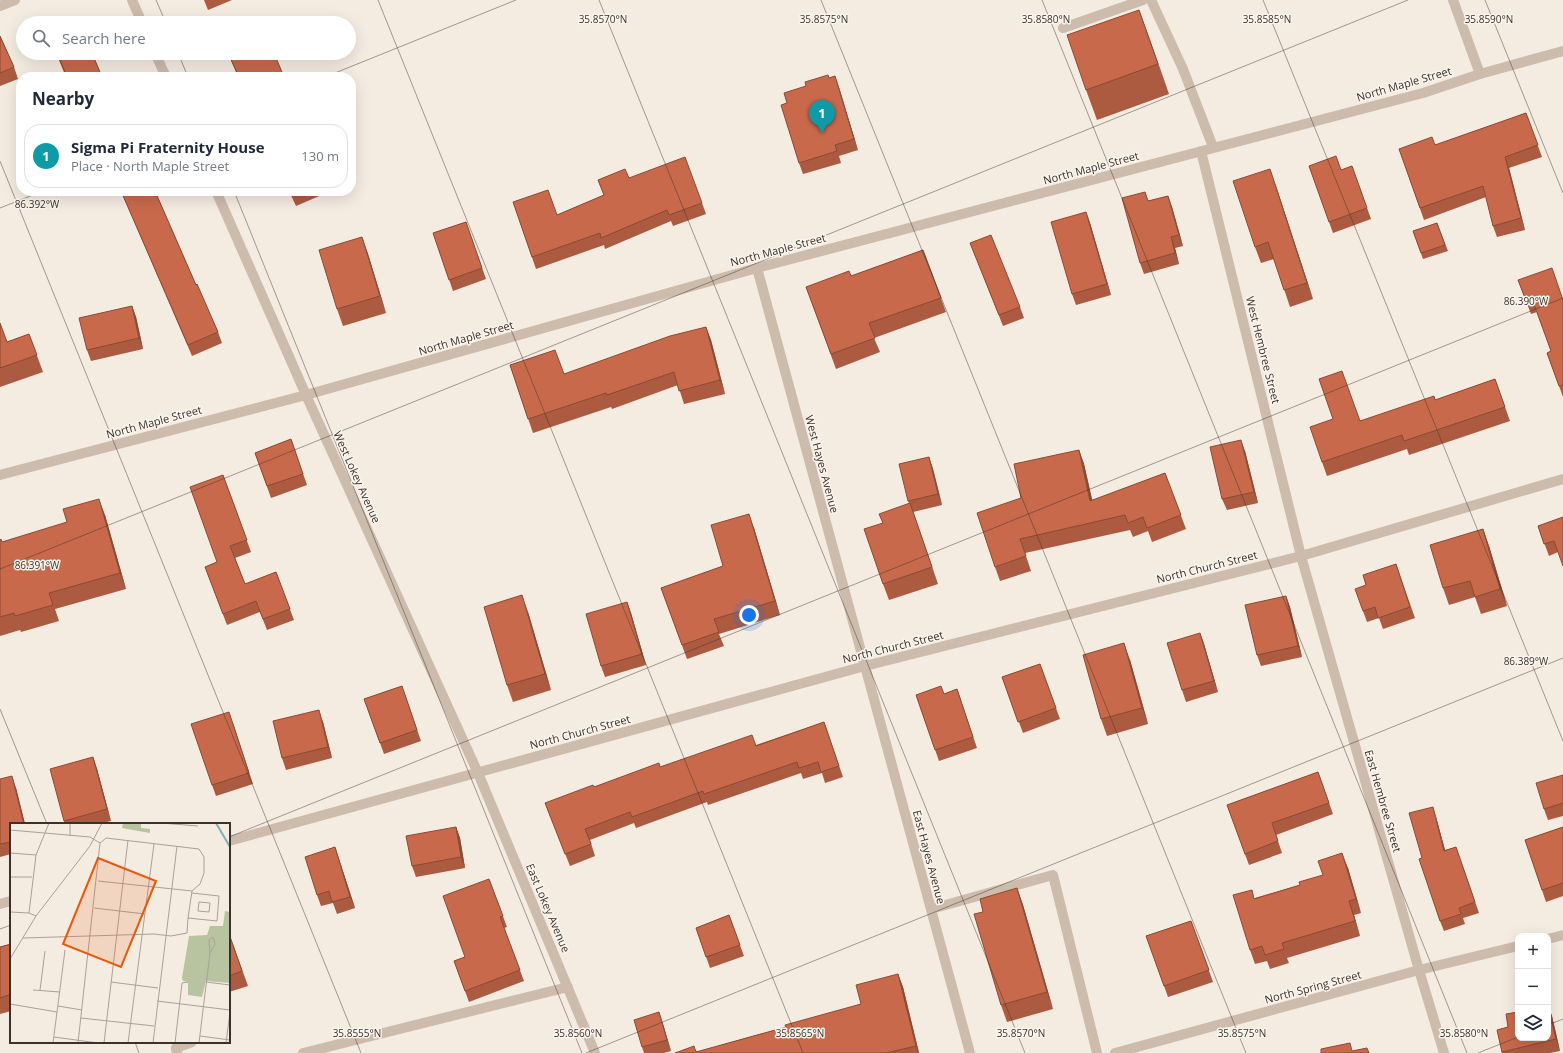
<!DOCTYPE html>
<html lang="en">
<head>
<meta charset="utf-8">
<style>
  :root { --surface:#fff; --page:#f2f2f3; --text:#1f2937; --muted:#747a83; --line:#e0e1e3; --accent:#7c3aed }
  body { margin:0; font-family:"Open Sans",sans-serif; background:var(--page); color:var(--text) }
  .controls { position:absolute; right:12px; bottom:12px; display:grid; overflow:hidden; border-radius:8px; box-shadow:0 4px 16px #0002 }
  .controls button { width:36px; height:36px; display:grid; place-items:center; padding:0; border:0; border-bottom:1px solid var(--line); background:var(--surface); color:var(--text); font:20px sans-serif }
  .you { position:absolute; left:749px; top:615px; width:14px; height:14px; margin:-10px; border:3px solid #fff; border-radius:50%; background:#1a73e8; box-shadow:0 0 0 6px #1a73e833 }
  .badge { display:grid; place-items:center; width:26px; height:26px; border-radius:50%; background:var(--accent); color:#fff; font-size:13px; font-weight:700 }
  .pin { position:absolute; translate:-50% -33px; filter:drop-shadow(0 1px 2px #0008) }
  .pin::after { content:''; position:absolute; top:21px; width:14px; height:12px; background:inherit; clip-path:polygon(0 0,100% 0,50% 100%) }
  .list { margin:0; padding:0; list-style:none }
  h2 { display:flex; justify-content:space-between; align-items:center; height:52px; margin:0; padding:0 16px; font-size:17px }
  h2 small { font-size:13px; font-weight:400; color:var(--muted) }
  .list li { display:grid; grid-template-columns:26px 1fr auto; gap:12px; align-items:center; box-sizing:border-box; height:64px; margin:0 8px 8px; padding:0 8px; border:1px solid var(--line); border-radius:16px }
  .list b { display:block; font-size:15px; white-space:nowrap }
  .list p { margin:0; font-size:13px; white-space:nowrap; color:var(--muted) }
  .list em { font-size:13px; font-style:normal; color:var(--muted) }
  .icon { flex:none; width:22px; height:22px; fill:none; stroke:currentColor; stroke-width:2; stroke-linecap:round; stroke-linejoin:round }
  .map { position:relative; flex:none; width:1563px; height:1053px; overflow:hidden }
  .search { position:absolute; background:var(--surface); box-shadow:0 4px 16px #0002; left:16px; top:16px; width:340px; height:44px; display:flex; align-items:center; gap:10px; box-sizing:border-box; padding:0 14px; border-radius:22px; color:var(--muted); font-size:15px }
  .panel { position:absolute; background:var(--surface); box-shadow:0 4px 16px #0002; left:16px; top:72px; width:340px; height:124px; border-radius:16px }
  .map>svg:first-child { display:block }
  .lines { fill:none; stroke-linecap:round; stroke-linejoin:round }
  .minor { stroke:#cdbbac; stroke-width:10 }
  .wall { fill:#ac5a40 }
  .shaded-wall { fill:#8c4a34 }
  .building { fill:#c8694b; stroke:#8c4a34 }
  .ticks { fill:none; stroke:#3b302b; stroke-width:1; stroke-opacity:0.45 }
  .labels { text-anchor:middle; stroke-width:3; stroke-linejoin:round; paint-order:stroke }
  .street-label { font-size:11px; fill:#3b302b; stroke:#fbf5ee }
  .inset-river { fill:none; stroke:#7fb0b2; stroke-width:2 }
  .inset-road { fill:none; stroke:#aaa098; stroke-width:1 }
  .view { fill:#e8590c; fill-opacity:0.15; stroke:#e8590c; stroke-width:2 }
  .inset-edge { fill:none; stroke:#3b302b; stroke-width:2 }
  .ticks-label { font-size:10px; text-anchor:middle; fill:#3b302b; stroke:#fbf5ee; stroke-width:3; stroke-linejoin:round; paint-order:stroke }
</style>
</head>
<body>
<div class="map">
<svg width="1563" height="1053" viewBox="0 0 1563 1053">
  <rect width="100%" height="100%" fill="#f4ebe1"/>
  <g class="lines">
    <g class="minor">
      <path d="M132 0 142 23"/>
      <path d="M1151 0 1183 69 1213 147"/>
      <path d="M1453 0 1480 74"/>
      <path d="M0 6 15 0"/>
      <path d="M1063 28 1143 0"/>
      <path d="M155 53 166 77"/>
      <path d="M1201 151 1301 556 1419 970 1444 1053"/>
      <path d="M216 191 306 395 478 773 595 1053"/>
      <path d="M757 268 970 1053"/>
      <path d="M0 475 306 395 757 268 1423 93 1480 74 1563 51"/>
      <path d="M229 841 865 666 1301 556 1563 479"/>
      <path d="M0 904 11 901"/>
      <path d="M931 909 1053 875 1097 1053"/>
      <path d="M1548 939 1563 935"/>
      <path d="M177 1053 176 1048 192 1042"/>
      <path d="M303 1053 568 987"/>
      <path d="M1115 1053 1419 970 1518 946"/>
    </g>
  </g>
  <g class="wall">
    <path d="M204 0H232L208 10Z"/>
    <path d="M1139 10 1169 94 1097 120 1086 90Z"/>
    <path d="M0 36 14 67 18 79 0 86Z"/>
    <path d="M56 53 102 77H66Z"/>
    <path d="M228 53 284 77H238Z"/>
    <path d="M835 76 858 150 839 156 841 163 803 174 799 163 787 103 806 86Z"/>
    <path d="M1526 113 1542 157 1509 168 1525 230 1497 237 1493 226 1486 197 1424 220 1399 149 1435 145Z"/>
    <path d="M1309 166 1341 170 1352 166 1371 219 1333 233Z"/>
    <path d="M629 178 702 203 706 214 673 226 671 221 605 249 604 245 536 269 513 202 557 215 604 195 598 180Z"/>
    <path d="M1276 186 1313 299 1290 307 1274 259 1261 263 1255 247Z"/>
    <path d="M117 191H155L196 285 218 332 222 343 192 356 121 191 118 193Z"/>
    <path d="M289 191H331L296 206Z"/>
    <path d="M1145 192 1148 201 1168 196 1172 207 1183 246 1175 248 1179 264 1144 274 1140 263Z"/>
    <path d="M1086 212 1090 223 1111 295 1076 305 1072 294Z"/>
    <path d="M466 222 486 279 453 291 433 233Z"/>
    <path d="M1437 223 1448 251 1423 259 1413 231Z"/>
    <path d="M362 237 368 254 386 313 343 326 337 309Z"/>
    <path d="M970 243 1020 307 1024 318 1003 326Z"/>
    <path d="M923 250 946 312 874 338 880 352 836 369 806 287 851 276Z"/>
    <path d="M1518 280 1563 299V397L1547 353 1551 351 1537 312 1531 314Z"/>
    <path d="M132 306 136 317 143 349 91 361 87 350Z"/>
    <path d="M0 323 7 342 29 334 43 372 0 387Z"/>
    <path d="M706 327 711 340 725 394 684 404 678 385 612 409 611 407 533 433 510 365 564 374Z"/>
    <path d="M1495 379 1510 421 1409 455 1407 449 1327 476 1322 462 1360 421 1435 400Z"/>
    <path d="M291 439 307 485 271 498 255 453Z"/>
    <path d="M1079 450 1084 464 1092 501 1165 473 1186 529 1152 542 1148 531 1133 537 1130 530 1025 553 1031 571 1000 581 995 567 1021 498Z"/>
    <path d="M1245 451 1258 503 1227 510 1222 499Z"/>
    <path d="M929 457 933 469 942 505 913 512 938 584 889 600 883 584V523L909 503 908 501Z"/>
    <path d="M223 475 251 552 235 558 245 584 276 572 294 620 267 630 260 612 227 625 205 567 217 562Z"/>
    <path d="M105 515 126 589 55 609 59 621 21 632 20 630 0 636V540L2 542Z"/>
    <path d="M1563 517 1558 552 1549 556 1538 526Z"/>
    <path d="M754 528 780 615 719 634 724 646 687 659 661 588 723 566Z"/>
    <path d="M1483 529 1489 546 1507 606 1481 614 1475 597 1449 605 1443 588Z"/>
    <path d="M1396 564 1415 618 1383 629 1379 618 1367 622 1363 611 1366 585Z"/>
    <path d="M1286 596 1290 607 1302 657 1261 666 1257 655Z"/>
    <path d="M627 602 631 613 646 665 605 677 601 666Z"/>
    <path d="M528 612 551 690 513 702 507 685Z"/>
    <path d="M1200 633 1204 644 1218 692 1186 702 1182 690Z"/>
    <path d="M1130 660 1148 724 1107 736 1101 719Z"/>
    <path d="M1040 664 1060 719 1023 733 1002 677Z"/>
    <path d="M402 686 421 741 384 754 364 699Z"/>
    <path d="M957 689 977 748 939 761 916 695 944 694Z"/>
    <path d="M323 722 332 758 286 770 282 758Z"/>
    <path d="M824 722 843 777 825 783 822 773 803 779 801 773 708 805 707 802 636 828 634 823 590 840 595 856 570 866 545 803 594 787 660 767 756 745Z"/>
    <path d="M233 723 253 784 216 796 212 785Z"/>
    <path d="M93 757 97 769 111 821 99 824H65L64 821Z"/>
    <path d="M1318 772 1333 814 1276 835 1282 853 1249 865 1227 805Z"/>
    <path d="M1563 775V816L1548 820 1544 809Z"/>
    <path d="M0 779 16 788 25 824H11V854L0 857Z"/>
    <path d="M1436 817 1445 850 1456 847 1479 913 1463 918 1465 924 1444 931 1440 921 1422 858Z"/>
    <path d="M456 827 460 838 465 868 416 877 412 866Z"/>
    <path d="M1563 827V896L1546 902 1525 840Z"/>
    <path d="M335 847 355 908 337 914 333 903 321 906 317 895Z"/>
    <path d="M1348 868 1361 913 1354 915 1360 936 1287 958 1289 963 1270 969 1267 961 1255 964 1250 950 1255 898 1300 885Z"/>
    <path d="M489 879 507 927 504 928 524 981 469 1002 454 961 465 957Z"/>
    <path d="M1017 888 1023 905 1053 1009 1007 1022 1001 1005 983 912Z"/>
    <path d="M729 915 744 956 710 968 696 928Z"/>
    <path d="M1191 921 1213 982 1168 997 1146 936Z"/>
    <path d="M229 933 248 986 229 992Z"/>
    <path d="M11 944V1011L0 1014V947Z"/>
    <path d="M898 974 903 987 919 1053H675L696 1052 786 1027 861 1004Z"/>
    <path d="M1548 1006 1552 1016 1560 1051 1550 1053H1502L1497 1030 1508 1027Z"/>
    <path d="M659 1012 663 1024 671 1051 664 1053H644L642 1047Z"/>
  </g>
  <g class="shaded-wall">
    <path d="M1139 10 1150 40 1169 94 1158 64Z"/>
    <path d="M835 76 839 87 858 150 854 139Z"/>
    <path d="M1505 157 1509 168 1525 230 1521 218Z"/>
    <path d="M1270 169 1276 186 1313 299 1307 283Z"/>
    <path d="M1168 196 1172 207 1183 246 1179 235Z"/>
    <path d="M1086 212 1090 223 1111 295 1107 284Z"/>
    <path d="M362 237 368 254 386 313 380 296Z"/>
    <path d="M1171 237 1175 248 1179 264 1175 253Z"/>
    <path d="M132 306 136 317 143 349 139 338Z"/>
    <path d="M706 327 711 340 725 394 720 380Z"/>
    <path d="M1241 440 1245 451 1258 503 1254 492Z"/>
    <path d="M1079 450 1084 464 1096 516 1090 501Z"/>
    <path d="M929 457 933 469 942 505 938 494Z"/>
    <path d="M99 499 105 515 126 589 120 573Z"/>
    <path d="M910 503 916 520 938 584 932 567Z"/>
    <path d="M749 514 754 528 780 615 775 601Z"/>
    <path d="M1483 529 1489 546 1507 606 1500 589Z"/>
    <path d="M522 595 528 612 551 690 545 674Z"/>
    <path d="M1286 596 1290 607 1302 657 1298 646Z"/>
    <path d="M627 602 631 613 646 665 642 654Z"/>
    <path d="M1200 633 1204 644 1218 692 1214 681Z"/>
    <path d="M1124 643 1130 660 1148 724 1142 708Z"/>
    <path d="M319 710 323 722 332 758 328 747Z"/>
    <path d="M93 757 97 769 111 821 107 809Z"/>
    <path d="M12 776 16 788 25 824H24Z"/>
    <path d="M1433 807 1436 817 1448 861 1444 851Z"/>
    <path d="M456 827 460 838 465 868 461 857Z"/>
    <path d="M335 847 339 859 355 908 350 897Z"/>
    <path d="M1342 853 1348 868 1361 913 1356 899Z"/>
    <path d="M1017 888 1023 905 1053 1009 1047 992Z"/>
    <path d="M1349 901 1354 915 1360 936 1355 921Z"/>
    <path d="M898 974 903 987 919 1053H918L916 1046Z"/>
    <path d="M1548 1006 1552 1016 1560 1051 1556 1039Z"/>
    <path d="M659 1012 663 1024 671 1051 667 1040Z"/>
  </g>
  <g class="building">
    <path d="M1139 10 1158 64 1086 90 1067 35Z"/>
    <path d="M0 36 14 67 0 73Z"/>
    <path d="M57 53H92L102 77H67Z"/>
    <path d="M228 53H274L284 77H239Z"/>
    <path d="M828 75 829 78 835 76 854 139 835 145 837 151 799 163 781 105 787 103 784 93 806 86 805 82Z"/>
    <path d="M1526 113 1538 145 1505 157 1521 218 1493 226 1483 186 1420 208 1399 149 1432 137 1435 145Z"/>
    <path d="M1336 156 1341 170 1352 166 1367 208 1329 222 1309 166Z"/>
    <path d="M685 157 702 203 669 215 667 210 601 238 600 233 532 257 513 202 548 190 557 215 604 195 598 180 625 169 629 178Z"/>
    <path d="M1270 169 1307 283 1284 290 1268 242 1255 247 1233 181Z"/>
    <path d="M121 191H155L196 285 197 284 218 332 188 345Z"/>
    <path d="M290 191H301L292 195Z"/>
    <path d="M1145 192 1148 201 1168 196 1179 235 1171 237 1175 253 1140 263 1122 198Z"/>
    <path d="M1086 212 1107 284 1072 294 1051 222Z"/>
    <path d="M466 222 482 268 449 280 433 233Z"/>
    <path d="M1437 223 1445 245 1421 253 1413 231Z"/>
    <path d="M991 235 1020 307 999 315 970 243Z"/>
    <path d="M362 237 380 296 337 309 319 250Z"/>
    <path d="M923 250 941 298 869 323 875 338 831 354 806 287 849 271 851 276Z"/>
    <path d="M1552 268 1563 300V385L1559 386 1547 353 1551 351 1531 296 1525 298 1518 280Z"/>
    <path d="M132 306 139 338 87 350 79 318Z"/>
    <path d="M0 323 7 342 29 334 37 355 0 368Z"/>
    <path d="M706 327 720 380 679 391 674 372 607 395 606 393 528 419 510 365 555 350 564 374 670 336Z"/>
    <path d="M1342 371 1360 421 1434 396 1435 400 1495 379 1505 407 1404 441 1402 435 1322 462 1310 427 1333 419 1319 379Z"/>
    <path d="M291 439 303 474 267 486 255 453Z"/>
    <path d="M1241 440 1254 492 1222 499 1210 447Z"/>
    <path d="M1079 450 1090 501 1165 473 1181 515 1147 528 1143 517 1128 523 1125 515 1020 539 1026 556 995 567 977 513 1021 498 1014 464Z"/>
    <path d="M929 457 938 494 908 501 899 464Z"/>
    <path d="M223 475 247 540 230 546 245 584 276 572 290 609 263 619 256 601 223 614 205 567 217 562 190 487Z"/>
    <path d="M99 499 120 573 49 593 53 605 15 616 14 613 0 617V540L1 539 2 542 67 522 63 509Z"/>
    <path d="M910 503 932 567 883 584 864 529 883 523 879 514Z"/>
    <path d="M749 514 775 601 714 619 719 632 682 645 661 588 723 566 711 525Z"/>
    <path d="M1563 517V566L1554 541 1544 544 1538 526Z"/>
    <path d="M1483 529 1500 589 1475 597 1470 581 1443 588 1430 545Z"/>
    <path d="M1396 564 1410 607 1378 618 1375 607 1363 611 1355 589 1366 585 1363 575Z"/>
    <path d="M522 595 545 674 507 685 484 607Z"/>
    <path d="M1286 596 1298 646 1257 655 1245 605Z"/>
    <path d="M627 602 642 654 601 666 586 614Z"/>
    <path d="M1200 633 1214 681 1182 690 1167 643Z"/>
    <path d="M1124 643 1142 708 1101 719 1083 655Z"/>
    <path d="M1040 664 1056 708 1018 722 1002 677Z"/>
    <path d="M402 686 417 730 380 743 364 699Z"/>
    <path d="M941 686 944 694 957 689 973 737 935 750 916 695Z"/>
    <path d="M319 710 328 747 282 758 273 721Z"/>
    <path d="M229 712 249 773 212 785 191 724Z"/>
    <path d="M824 722 839 766 821 772 818 762 799 768 797 762 704 794 703 791 632 817 630 812 585 829 591 844 565 854 545 803 593 785 594 787 659 763 660 767 752 735 756 746Z"/>
    <path d="M93 757 107 809 64 821 50 769Z"/>
    <path d="M1318 772 1329 803 1272 823 1278 841 1245 854 1227 805Z"/>
    <path d="M1563 775V803L1544 809 1536 783Z"/>
    <path d="M12 776 24 824H11V842L0 844V779Z"/>
    <path d="M1433 807 1444 851 1456 847 1475 902 1459 908 1461 914 1440 921 1419 859 1422 858 1409 813Z"/>
    <path d="M456 827 461 857 412 866 406 836Z"/>
    <path d="M1563 827V883L1542 890 1525 840Z"/>
    <path d="M335 847 350 897 332 902 329 891 317 895 305 857Z"/>
    <path d="M1342 853 1356 899 1349 901 1355 921 1282 943 1284 949 1265 955 1262 946 1250 950 1233 895 1252 890 1254 899 1300 885 1299 882 1323 875 1318 861Z"/>
    <path d="M489 879 503 916 500 917 520 970 465 991 454 961 465 957 443 896Z"/>
    <path d="M1017 888 1047 992 1001 1005 974 914 983 912 980 899Z"/>
    <path d="M729 915 740 945 706 957 696 928Z"/>
    <path d="M1191 921 1209 970 1164 986 1146 936Z"/>
    <path d="M229 934 242 971 229 976Z"/>
    <path d="M11 944V994L0 998V947Z"/>
    <path d="M898 974 916 1046 886 1053H675L694 1046 696 1052 786 1027 785 1025 861 1004 856 985Z"/>
    <path d="M1548 1007 1556 1039 1502 1052 1497 1030 1508 1027 1506 1014 1518 1012V1038H1548Z"/>
    <path d="M659 1012 667 1040 642 1047 634 1020Z"/>
    <path d="M1350 1043 1352 1051 1367 1048 1369 1053H1321V1049Z"/>
  </g>
  <path class="ticks" d="M156 0 166 23M378 0 803 1053M599 0 1025 1053M821 0 1246 1053M1042 0 1467 1053M1263 0 1563 741M1485 0 1563 193M178 53 188 77M325 77 516 0M0 161 361 1053M234 191 582 1053M0 208 43 191M0 569 1408 0M0 709 47 824M229 837 1563 298M0 929 11 925M1548 1025 1563 1019M135 1042 139 1053M586 1053 1563 658M1478 1053 1518 1037"/>
  <g class="labels">
    <g class="street-label">
      <text transform="translate(1404 84) rotate(-16)" y="4">North Maple Street</text>
      <text transform="translate(1091 168) rotate(-15)" y="4">North Maple Street</text>
      <text transform="translate(778 250) rotate(-15)" y="4">North Maple Street</text>
      <text transform="translate(466 338) rotate(-16)" y="4">North Maple Street</text>
      <text transform="translate(1263 350) rotate(76)" y="4">West Hembree Street</text>
      <text transform="translate(154 422) rotate(-15)" y="4">North Maple Street</text>
      <text transform="translate(822 464) rotate(75)" y="4">West Hayes Avenue</text>
      <text transform="translate(357 477) rotate(66)" y="4">West Lokey Avenue</text>
      <text transform="translate(1207 567) rotate(-14)" y="4">North Church Street</text>
      <text transform="translate(893 647) rotate(-14)" y="4">North Church Street</text>
      <text transform="translate(580 732) rotate(-15)" y="4">North Church Street</text>
      <text transform="translate(1383 801) rotate(74)" y="4">East Hembree Street</text>
      <text transform="translate(929 857) rotate(75)" y="4">East Hayes Avenue</text>
      <text transform="translate(548 908) rotate(67)" y="4">East Lokey Avenue</text>
      <text transform="translate(1313 987) rotate(-15)" y="4">North Spring Street</text>
    </g>
  </g>
  <g transform="translate(10 823)">
    <rect width="220" height="220" fill="#f4ebe1"/>
    <path d="M113 0H131V5L140 6V10L112 5ZM215 88 220 89V160L196 158 192 174 178 172V159L173 158 172 155 179 113 197 112 200 103H213Z" fill="#b8c4a0"/>
    <path class="inset-river" d="M206 0 220 24"/>
    <path class="inset-road" d="M151 0 188 3M0 7 80 14 90 20 96 15 189 26 194 34V50L190 61 182 68 178 95M60 13V0M0 30 26 32M0 54H22M88 58 182 68M189 79 200 80 199 89 188 88ZM84 85 135 91M0 89 19 90 26 93M19 90 26 32 39 0M203 114 205 121 200 130 199 117ZM13 115 144 111 161 113 177 110 178 95 207 98 209 73 182 70M0 136 26 93 80 23 92 0M101 159 148 165M196 159 220 162M23 167 50 169M30 167 35 128M147 178 220 187M0 181 47 189M48 183 72 187M71 195 144 203M190 213 220 217M44 214 88 220M43 220 55 127M68 220 90 20M94 220 118 17M118 220 144 21M143 220 167 23M165 220 172 160 178 159M189 220 200 130M216 220 220 189"/>
    <path class="view" d="M88 35 146 58 111 144 53 121Z"/>
    <rect width="220" height="220" class="inset-edge"/>
  </g>
  <g class="ticks-label">
    <text x="1489" y="23">35.8590°N</text>
    <text x="603" y="23">35.8570°N</text>
    <text x="824" y="23">35.8575°N</text>
    <text x="1046" y="23">35.8580°N</text>
    <text x="1267" y="23">35.8585°N</text>
    <text x="37" y="208">86.392°W</text>
    <text x="1526" y="305">86.390°W</text>
    <text x="37" y="569">86.391°W</text>
    <text x="1526" y="665">86.389°W</text>
    <text x="357" y="1037">35.8555°N</text>
    <text x="578" y="1037">35.8560°N</text>
    <text x="800" y="1037">35.8565°N</text>
    <text x="1021" y="1037">35.8570°N</text>
    <text x="1242" y="1037">35.8575°N</text>
    <text x="1464" y="1037">35.8580°N</text>
  </g>
</svg>
<div class="controls">
<button>+</button>
<button>−</button>
<button><svg class="icon" aria-label="layers" viewBox="0 0 24 24"><path d="M12 4l9 5-9 5-9-5zM3 14l9 5 9-5"/></svg></button>
</div>
<div class="you"></div>
<div class="pin badge" style="left:822px;top:133px;background:#0f9aa8">1</div>
<div class="search"><svg class="icon" aria-label="search" viewBox="0 0 24 24"><circle cx="10" cy="10" r="6"/><path d="M15 15l6 6"/></svg>Search here</div>
<section class="panel">
<h2>Nearby<small></small></h2>
<ul class="list">
<li><span class="badge" style="background:#0f9aa8">1</span><div><b>Sigma Pi Fraternity House</b><p>Place · North Maple Street</p></div><em>130 m</em></li>
</ul>
</section>
</div>
</body>
</html>
